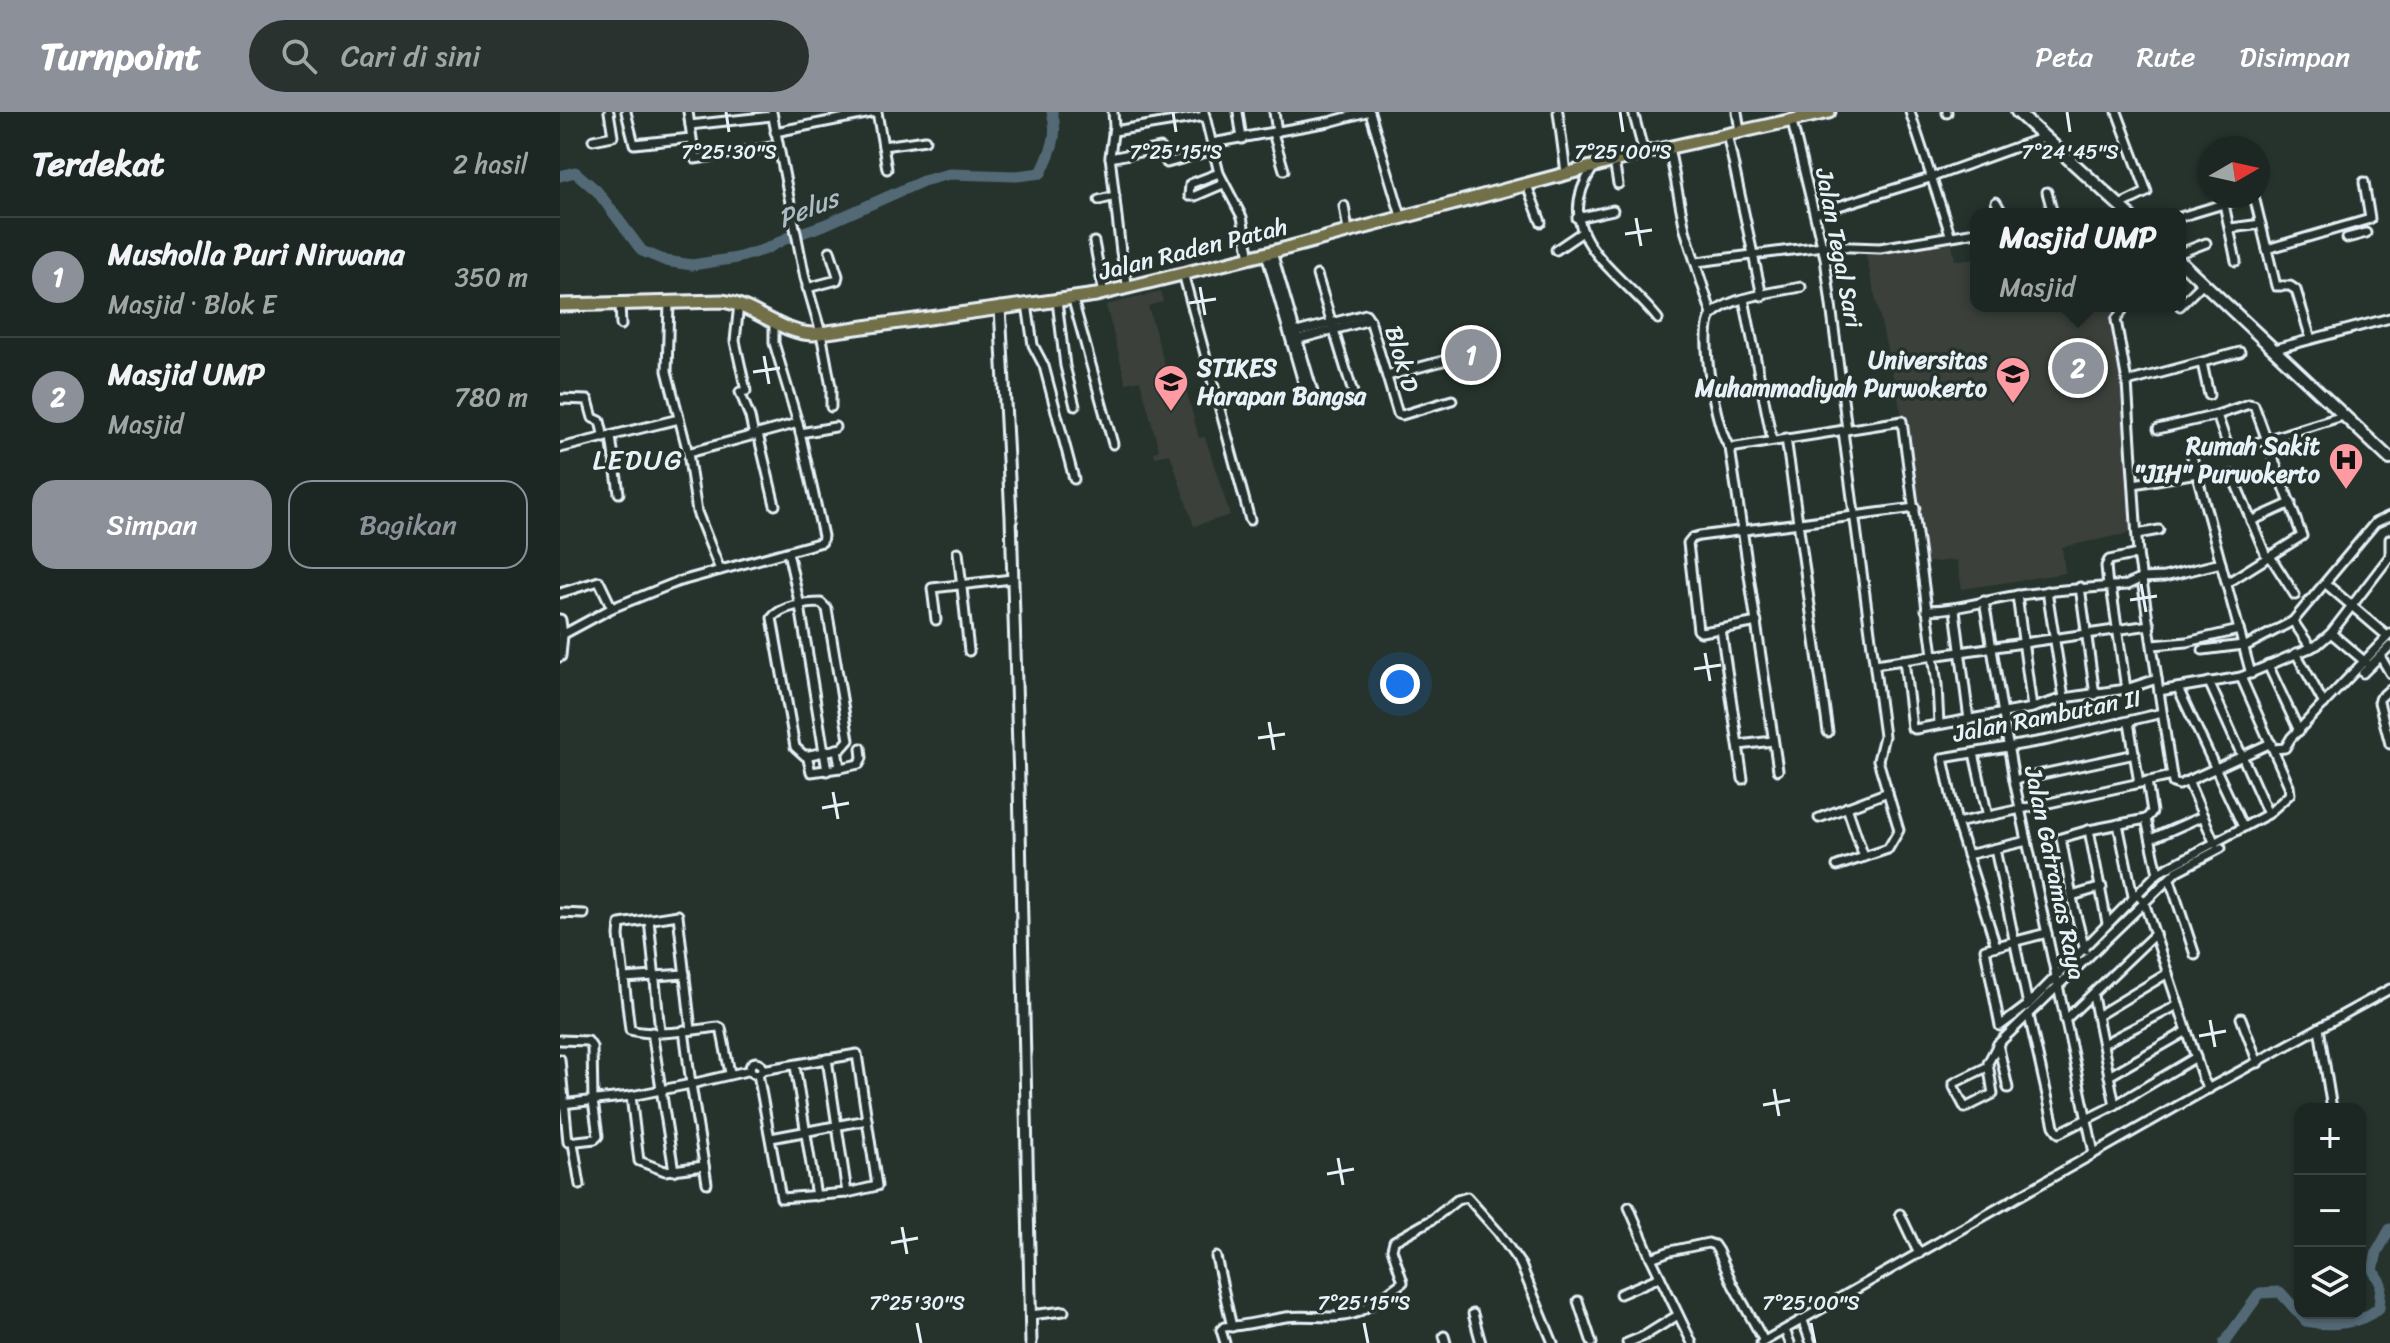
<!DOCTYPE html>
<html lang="id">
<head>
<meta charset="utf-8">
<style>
  :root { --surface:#1c2622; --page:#29322f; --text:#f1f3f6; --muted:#a0a5a5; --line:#3a4340; --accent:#8c9099 }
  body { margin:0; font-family:Sriracha,sans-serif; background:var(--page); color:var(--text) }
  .controls { position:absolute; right:24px; bottom:24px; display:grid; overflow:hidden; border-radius:16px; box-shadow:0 2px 6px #0004 }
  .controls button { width:72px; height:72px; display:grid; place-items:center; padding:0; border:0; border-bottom:2px solid var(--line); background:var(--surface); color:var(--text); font:40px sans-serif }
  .compass { position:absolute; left:1638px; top:24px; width:72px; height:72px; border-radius:50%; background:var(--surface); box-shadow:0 2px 6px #0004; rotate:81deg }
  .you { position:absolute; left:840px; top:572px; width:28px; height:28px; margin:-20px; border:6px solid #fff; border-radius:50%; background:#1a73e8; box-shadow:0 0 0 12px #1a73e833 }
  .badge { display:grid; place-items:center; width:52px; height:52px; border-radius:50%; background:var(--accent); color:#fff; font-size:26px; font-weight:700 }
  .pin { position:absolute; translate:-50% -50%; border:4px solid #fff; box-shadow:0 2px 8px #0006 }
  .popup { position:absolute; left:1410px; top:96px; width:216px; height:104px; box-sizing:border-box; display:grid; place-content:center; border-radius:16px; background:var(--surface); filter:drop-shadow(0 2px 6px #0005); font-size:26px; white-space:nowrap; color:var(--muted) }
  .popup b { font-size:30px; color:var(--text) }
  .popup::after { content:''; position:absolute; left:50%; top:100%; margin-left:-16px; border:16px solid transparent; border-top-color:var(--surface) }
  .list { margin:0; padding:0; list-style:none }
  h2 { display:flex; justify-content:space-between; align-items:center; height:104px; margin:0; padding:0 32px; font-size:34px }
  h2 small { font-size:26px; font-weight:400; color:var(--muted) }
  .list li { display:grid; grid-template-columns:52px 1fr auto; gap:24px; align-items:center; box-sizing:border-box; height:120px; padding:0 32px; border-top:2px solid var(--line) }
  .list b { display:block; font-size:30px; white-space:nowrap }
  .list p { margin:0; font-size:26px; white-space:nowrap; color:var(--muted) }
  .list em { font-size:26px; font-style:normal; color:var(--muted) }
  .actions { display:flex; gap:16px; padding:24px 32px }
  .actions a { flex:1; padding:18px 0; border:2px solid var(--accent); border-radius:24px; text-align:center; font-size:28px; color:var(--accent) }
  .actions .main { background:var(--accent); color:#fff }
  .icon { flex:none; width:44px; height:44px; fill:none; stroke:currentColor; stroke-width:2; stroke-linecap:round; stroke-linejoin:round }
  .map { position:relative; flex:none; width:1830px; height:1231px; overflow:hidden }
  header { display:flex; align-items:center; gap:48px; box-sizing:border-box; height:112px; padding:0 40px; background:var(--accent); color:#fff }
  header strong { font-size:38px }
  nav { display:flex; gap:44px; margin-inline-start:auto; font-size:28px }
  .search { width:560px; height:72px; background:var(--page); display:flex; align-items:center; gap:20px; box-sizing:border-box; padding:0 28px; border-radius:44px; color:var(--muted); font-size:30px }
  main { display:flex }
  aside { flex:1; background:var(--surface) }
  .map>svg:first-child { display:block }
  .built { fill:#3b403b }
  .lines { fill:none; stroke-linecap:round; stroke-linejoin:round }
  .river { stroke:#526a76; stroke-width:11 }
  .minor-casing { stroke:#e8f1f8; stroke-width:13 }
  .tertiary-casing { stroke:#e8f1f8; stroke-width:15 }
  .secondary-casing { stroke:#e8f1f8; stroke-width:16 }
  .primary-casing { stroke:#e8f1f8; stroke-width:17 }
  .minor { stroke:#26332d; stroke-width:7 }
  .tertiary { stroke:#26332d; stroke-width:9 }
  .secondary { stroke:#26332d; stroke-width:10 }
  .primary { stroke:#726f4a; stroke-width:11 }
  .ticks { fill:none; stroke:#e8f1f8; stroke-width:3 }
  .labels { text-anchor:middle; stroke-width:7; stroke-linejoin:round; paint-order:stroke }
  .street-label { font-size:24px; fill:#e8f1f8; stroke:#26332d }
  .poi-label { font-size:24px; font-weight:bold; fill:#e8f1f8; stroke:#26332d; text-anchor:end }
  .water-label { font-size:26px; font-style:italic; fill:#acbbc4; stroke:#26332d }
  .quarter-label { font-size:28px; letter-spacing:2px; fill:#e8f1f8; stroke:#26332d }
  .ticks-label { font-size:20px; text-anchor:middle; fill:#e8f1f8; stroke:#26332d; stroke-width:7; stroke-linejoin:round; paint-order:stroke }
</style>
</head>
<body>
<header>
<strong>Turnpoint</strong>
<div class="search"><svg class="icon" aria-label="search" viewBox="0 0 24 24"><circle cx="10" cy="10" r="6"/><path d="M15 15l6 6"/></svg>Cari di sini</div>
<nav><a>Peta</a><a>Rute</a><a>Disimpan</a></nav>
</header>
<main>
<aside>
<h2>Terdekat<small>2 hasil</small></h2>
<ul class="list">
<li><span class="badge">1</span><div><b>Musholla Puri Nirwana</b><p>Masjid · Blok E</p></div><em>350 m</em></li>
<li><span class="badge">2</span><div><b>Masjid UMP</b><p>Masjid</p></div><em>780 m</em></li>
</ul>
<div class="actions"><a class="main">Simpan</a><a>Bagikan</a></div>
</aside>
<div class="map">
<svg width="1830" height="1231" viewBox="0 0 1830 1231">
  <rect width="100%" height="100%" fill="#26332d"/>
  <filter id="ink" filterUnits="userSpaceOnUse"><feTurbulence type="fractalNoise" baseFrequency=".0125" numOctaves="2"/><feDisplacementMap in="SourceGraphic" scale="16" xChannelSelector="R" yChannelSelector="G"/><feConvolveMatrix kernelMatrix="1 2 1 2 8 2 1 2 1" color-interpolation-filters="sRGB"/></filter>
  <g filter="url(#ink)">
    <g class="built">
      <path d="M1391 127 1395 148 1416 147V194H1564L1554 208 1566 281 1575 420 1502 435 1505 461 1402 477 1397 448 1363 451 1342 304 1305 139Z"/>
      <path d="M601 180 603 190 588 194 606 258 620 255 639 326 645 325 670 403 634 414 610 342 595 345 594 340 599 338 580 268 566 271 546 193Z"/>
    </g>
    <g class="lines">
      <g class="river">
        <path d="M0 64 15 60 37 79 82 139 106 149 132 153 177 146 206 137 227 126 264 113 363 69 389 62 457 64 481 61C491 40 499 23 492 0"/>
        <path d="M1664 1231 1700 1181 1720 1180 1746 1209C1770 1214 1799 1213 1819 1196L1821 1172 1813 1158 1817 1140 1830 1117"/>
      </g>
      <g class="minor-casing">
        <g id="minor">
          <path d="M66 0 74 32 131 26"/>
          <path d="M128 0 130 13 212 4"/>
          <path d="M212 0 245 166 261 221 271 275V295"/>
          <path d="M317 0 327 57"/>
          <path d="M553 0 554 14 550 44 561 140 568 176"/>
          <path d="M644 0 659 61 682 105 690 145"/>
          <path d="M678 0 682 27"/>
          <path d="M714 0 717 20"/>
          <path d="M810 0 841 104"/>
          <path d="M998 0 1006 61"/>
          <path d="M1073 0 1084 41"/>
          <path d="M1177 0 1180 19"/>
          <path d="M1350 0 1390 122"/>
          <path d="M1387 0V1"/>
          <path d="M1557 0 1587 80 1560 93"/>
          <path d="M1232 10 1265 146 1287 318"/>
          <path d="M130 13 135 47 218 34"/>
          <path d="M554 19 645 4"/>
          <path d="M215 20 316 0"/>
          <path d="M713 21 724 58"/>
          <path d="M1167 22 1202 184"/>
          <path d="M33 28 53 24 49 0"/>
          <path d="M652 31 769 10 806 0"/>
          <path d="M323 34 365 28"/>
          <path d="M1109 35 1125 118 1152 203"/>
          <path d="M550 46 600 36 607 51 653 38"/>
          <path d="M1054 49 1058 72"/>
          <path d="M1033 56C987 123 1060 159 1098 207"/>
          <path d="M659 61 630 72 629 84H635L663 72"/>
          <path d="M966 71 981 110"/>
          <path d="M1487 80 1493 102"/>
          <path d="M1694 84 1716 174H1730L1736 178 1751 227"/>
          <path d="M539 88 555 84"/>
          <path d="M1436 90 1443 102"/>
          <path d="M1664 92 1676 149"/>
          <path d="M784 94 788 119"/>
          <path d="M1256 101 1370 66 1484 25"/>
          <path d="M1620 105 1690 84"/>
          <path d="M1017 106 1053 98"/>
          <path d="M1671 116 1701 112"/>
          <path d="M1787 126 1806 121"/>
          <path d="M534 130 544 182"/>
          <path d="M1707 137 1810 107 1804 70"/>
          <path d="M996 138 1021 121"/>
          <path d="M1620 141 1646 131"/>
          <path d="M706 142 746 281 751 284 753 280 712 140"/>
          <path d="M1137 150 1263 134 1320 136 1416 120"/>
          <path d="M623 161 690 408"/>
          <path d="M757 163 793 281"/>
          <path d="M247 176 277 168 278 164 270 139"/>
          <path d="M1184 187 1212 328"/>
          <path d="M513 188 553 332"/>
          <path d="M497 189 505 254 515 294"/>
          <path d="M109 190 107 259 128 341 137 400 160 458"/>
          <path d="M60 191 61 213"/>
          <path d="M179 192 175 229 186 279 180 280 190 305 194 324"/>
          <path d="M467 192 473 233 484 254 514 367"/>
          <path d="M1565 194 1556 208 1567 270 1578 442 1613 671 1619 673 1711 631"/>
          <path d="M1620 194 1643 171"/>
          <path d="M810 208 838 302 842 303 892 288"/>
          <path d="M733 221 806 202 810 208"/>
          <path d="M735 228 810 208"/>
          <path d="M1715 237 1830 206"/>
          <path d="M1642 251 1649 283"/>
          <path d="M827 264 916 240"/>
          <path d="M1567 270 1680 240"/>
          <path d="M0 287 28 288 33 306 40 309 44 326"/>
          <path d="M1657 303 1668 335 1673 338 1783 304"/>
          <path d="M1598 317 1657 303 1689 292 1694 293 1742 424 1667 471"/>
          <path d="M240 321 275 315"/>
          <path d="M198 322 215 393"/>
          <path d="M51 325 59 381"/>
          <path d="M1226 326 1268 620"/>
          <path d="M0 336 119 307"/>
          <path d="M1170 336 1342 309 1377 573 1379 612"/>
          <path d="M1630 337 1691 562"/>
          <path d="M128 341 238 311"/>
          <path d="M1672 363 1707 446"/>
          <path d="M1574 372 1637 361"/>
          <path d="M1691 409 1731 391"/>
          <path d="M1577 422 1599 418"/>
          <path d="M228 440 240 494 264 640 245 644 235 635 212 506C221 494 246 491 261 491L267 497 289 628 282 636 264 640 267 659"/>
          <path d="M398 440 409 539"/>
          <path d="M1710 444 1735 483"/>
          <path d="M1830 445V427"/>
          <path d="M1766 472 1827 524"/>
          <path d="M1551 474 1566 577"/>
          <path d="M1520 475 1535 583"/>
          <path d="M1548 475 1546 454 1549 448 1578 442"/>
          <path d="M1487 479 1504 586"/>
          <path d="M0 481 39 469 52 496"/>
          <path d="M1457 483 1472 596"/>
          <path d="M1424 489 1454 668 1534 1041"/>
          <path d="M1366 498C1398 498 1423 489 1453 484 1491 478 1529 476 1567 473L1582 466 1604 465 1661 451"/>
          <path d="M1395 498 1409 608"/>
          <path d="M376 508 372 476 452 467"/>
          <path d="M1733 509 1751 536"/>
          <path d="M1161 517 1197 510"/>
          <path d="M1771 521 1810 554"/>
          <path d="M2 523 52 496 117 470 262 430 263 424 238 311 214 231V209"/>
          <path d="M1593 533 1627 530 1679 518"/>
          <path d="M1684 535 1733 509 1815 411 1830 404"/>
          <path d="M1643 538 1683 533"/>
          <path d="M1736 541 1764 592"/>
          <path d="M1820 544 1830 561"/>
          <path d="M1344 548 1352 616 1355 617 1472 596 1504 586 1566 577 1597 567"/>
          <path d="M1315 552 1590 513"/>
          <path d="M1708 553 1739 619"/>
          <path d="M1803 561 1830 534"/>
          <path d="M1649 570 1708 702"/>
          <path d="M1618 576 1683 715"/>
          <path d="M1830 577 1819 587V590L1830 632"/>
          <path d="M1599 579 1681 565 1757 533 1771 521 1830 444"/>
          <path d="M1569 610 1579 671"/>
          <path d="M1179 633 1213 629"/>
          <path d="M277 637 280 656 299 652 302 646 301 636"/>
          <path d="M1714 637 1725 636 1731 626 1830 522"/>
          <path d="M1414 641 1428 705"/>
          <path d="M247 643 251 660 280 656"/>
          <path d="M1218 658 1170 336C1156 320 1138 219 1152 203 1168 185 1217 180 1241 175"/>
          <path d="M1183 667 1161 517 1141 520 1138 518 1128 431 1132 426 1139 424 1355 396"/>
          <path d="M1454 668 1575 642"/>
          <path d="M1628 669 1655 732"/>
          <path d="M1287 695 1304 745"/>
          <path d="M1259 706 1328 680"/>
          <path d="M1586 707 1592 700 1587 669"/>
          <path d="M1397 711 1612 664"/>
          <path d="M1558 712 1573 784"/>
          <path d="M1529 718 1547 811"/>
          <path d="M1591 727 1643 704"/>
          <path d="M1435 737 1468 893"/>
          <path d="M1407 743 1467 729"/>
          <path d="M1277 754 1328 737 1339 718 1318 648 1324 624 1283 319"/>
          <path d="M1610 768 1635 843"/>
          <path d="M1577 782 1584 790 1643 967 1649 977"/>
          <path d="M1512 784 1542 775"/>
          <path d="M0 801 24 802"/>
          <path d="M89 807 100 920"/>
          <path d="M1487 821 1425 837 1440 914 1468 893 1598 761 1708 702 1730 682 1729 674 1681 565"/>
          <path d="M1436 834 1397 711 1383 646 1488 628 1602 601"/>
          <path d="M1525 838 1514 795 1501 726 1529 718 1586 707 1598 761"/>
          <path d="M64 866 125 862"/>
          <path d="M1533 884 1555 993"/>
          <path d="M1469 904 1494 1014 1499 1021 1555 993 1636 945"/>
          <path d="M1537 904 1608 861"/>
          <path d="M1681 906 1698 951"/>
          <path d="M1505 908 1595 822"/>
          <path d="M1759 916 1772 997"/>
          <path d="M124 918 131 972 191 958"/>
          <path d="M131 918 118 803 60 812 59 824 70 918C97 925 131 918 159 915L161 916 170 961"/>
          <path d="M92 920 114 1059"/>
          <path d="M0 928 28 929 32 935 33 989 38 1024 35 1027 8 1030 0 947"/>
          <path d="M1438 932 1448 976"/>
          <path d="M1543 932 1618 893"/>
          <path d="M267 947 287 1081"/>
          <circle cx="196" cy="956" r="6"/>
          <path d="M235 954 256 1084"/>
          <path d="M1427 955 1394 971V975L1405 996 1433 982 1428 951 1438 932 1617 759 1661 736"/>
          <path d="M198 962 221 1086 287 1081 317 1074 297 942 202 958"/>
          <path d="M1549 964 1627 919"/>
          <path d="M71 984 79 1049 105 1059 144 1054"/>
          <path d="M2 992 71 984 131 972 147 1071"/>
          <path d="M211 1026 307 1008"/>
          <path d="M13 1031 20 1073"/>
          <path d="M1069 1095 1091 1146"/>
          <path d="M1340 1102 1359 1142"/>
          <path d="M656 1145 672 1215"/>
          <path d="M1060 1182 1100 1165"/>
          <path d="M1018 1189 1032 1231"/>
          <path d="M913 1202 921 1231"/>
          <path d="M470 1203 504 1199"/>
          <path d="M1243 1209 1251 1231"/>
          <path d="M1225 1218 1230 1231"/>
          <path d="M884 1224 886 1231"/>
          <path d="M665 1231 661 1218 664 1215C685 1214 705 1208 726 1205 749 1202 775 1209 796 1201 813 1193 828 1180 843 1170L832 1137 834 1129 873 1107 897 1088 907 1085 938 1120 961 1153 993 1231"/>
          <path d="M1067 1231 1084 1224 1118 1203"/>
          <path d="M1132 1231 1091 1146 1110 1139 1148 1131 1154 1133 1158 1139 1173 1173 1204 1229"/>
          <path d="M1201 1231 1642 980 1830 877"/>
        </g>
      </g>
      <g class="tertiary-casing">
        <g id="tertiary">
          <path d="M440 195 451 405 459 670 471 1231"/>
          <path d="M0 508 2 523 0 544"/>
        </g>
      </g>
      <g class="secondary-casing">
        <g id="secondary">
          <path d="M1457 0 1569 102"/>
          <path d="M1620 149 1830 347"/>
        </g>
      </g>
      <g class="primary-casing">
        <path id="primary" d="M0 193 162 189C194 193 220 221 253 222L536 183 712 140 1084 41 1269 0"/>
      </g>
      <use href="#minor" class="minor"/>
      <use href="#tertiary" class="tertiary"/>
      <use href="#secondary" class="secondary"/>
      <use href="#primary" class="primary"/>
    </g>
  </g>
  <path class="ticks" d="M166 0 169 20M613 0 616 20M1060 0 1063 20M1507 0 1510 20M1076 106 1081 134M1065 122 1092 118M640 175 645 203M629 191 656 187M204 244 209 272M193 260 220 256M1581 472 1586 500M1570 488 1597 484M1145 541 1150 569M1134 557 1161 553M709 610 714 638M698 626 725 622M273 680 278 707M262 696 289 691M1650 908 1655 935M1639 924 1666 919M1214 977 1219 1004M1203 993 1230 988M778 1046 783 1073M767 1062 794 1057M342 1115 347 1142M331 1131 358 1126M357 1211 361 1231M804 1211 808 1231M1251 1211 1255 1231"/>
  <defs>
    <g id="university-pin" transform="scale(1.8)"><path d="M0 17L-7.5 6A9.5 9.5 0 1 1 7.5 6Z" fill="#ff9aa2" stroke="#26332d"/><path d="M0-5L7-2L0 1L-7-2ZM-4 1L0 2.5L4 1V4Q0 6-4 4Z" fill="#111"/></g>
    <g id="hospital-pin" transform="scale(1.8)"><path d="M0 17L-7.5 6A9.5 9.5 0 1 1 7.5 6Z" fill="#ff9aa2" stroke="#26332d"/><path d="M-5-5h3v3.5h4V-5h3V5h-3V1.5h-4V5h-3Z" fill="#111"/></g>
  </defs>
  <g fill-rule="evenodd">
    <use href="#university-pin" x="1453" y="262"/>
    <use href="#university-pin" x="611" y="270"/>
    <use href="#hospital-pin" x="1786" y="348"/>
  </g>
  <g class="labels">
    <g class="street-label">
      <text transform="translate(1279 136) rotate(79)" y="8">Jalan Tegal Sari</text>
      <text transform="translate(633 137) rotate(-14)" y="8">Jalan Raden Patah</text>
      <text transform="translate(842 247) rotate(74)" y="8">Blok D</text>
      <text transform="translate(1487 604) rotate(-11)" y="8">Jalan Rambutan II</text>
      <text transform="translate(1495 761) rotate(78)" y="8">Jalan Gatramas Raya</text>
    </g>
    <g class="poi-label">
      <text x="1427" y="256">Universitas<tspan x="1427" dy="28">Muhammadiyah Purwokerto</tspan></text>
      <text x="637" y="264" text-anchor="start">STIKES<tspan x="637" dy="28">Harapan Bangsa</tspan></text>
      <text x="1760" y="342">Rumah Sakit<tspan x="1760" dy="28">"JIH" Purwokerto</tspan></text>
    </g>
    <g class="water-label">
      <text transform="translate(248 96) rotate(-22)" y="9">Pelus</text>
    </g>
    <g class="quarter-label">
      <text x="78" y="357">LEDUG</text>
    </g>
  </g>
  <g class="ticks-label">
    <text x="169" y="47">7°25'30"S</text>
    <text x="616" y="47">7°25'15"S</text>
    <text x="1063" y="47">7°25'00"S</text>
    <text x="1510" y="47">7°24'45"S</text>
    <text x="357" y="1198">7°25'30"S</text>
    <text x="804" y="1198">7°25'15"S</text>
    <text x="1251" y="1198">7°25'00"S</text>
  </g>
</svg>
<div class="controls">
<button>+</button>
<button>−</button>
<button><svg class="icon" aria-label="layers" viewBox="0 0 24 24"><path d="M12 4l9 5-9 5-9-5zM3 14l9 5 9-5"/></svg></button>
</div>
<svg class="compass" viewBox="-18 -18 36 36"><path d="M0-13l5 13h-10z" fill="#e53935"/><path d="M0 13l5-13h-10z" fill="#a0a5a5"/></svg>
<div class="you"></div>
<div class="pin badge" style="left:911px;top:243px">1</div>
<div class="pin badge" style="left:1518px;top:256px">2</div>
<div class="popup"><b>Masjid UMP</b>Masjid</div>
</div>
</main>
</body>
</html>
